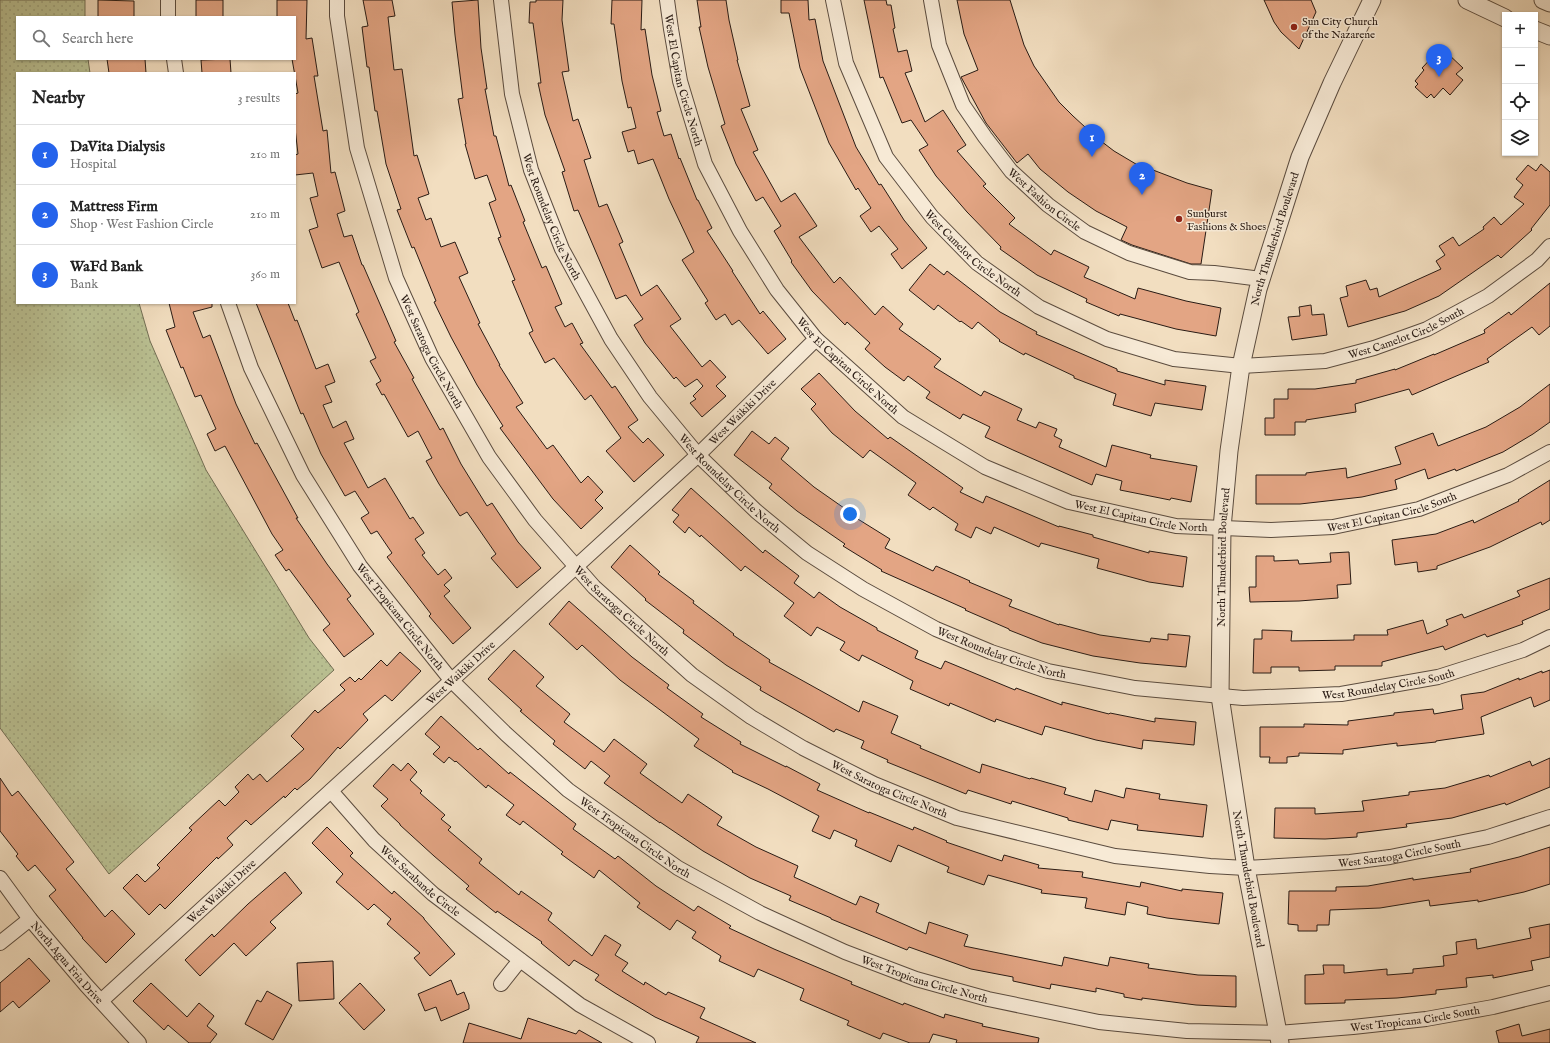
<!DOCTYPE html>
<html lang="en">
<head>
<meta charset="utf-8">
<style>
  :root { --surface:#fff; --page:#f6f6f6; --text:#222; --muted:#767676; --line:#e0e0e0; --accent:#2563eb }
  body { margin:0; font-family:"IM FELL English",serif; background:var(--page); color:var(--text) }
  .controls { position:absolute; right:12px; top:12px; display:grid; overflow:hidden; border-radius:0px; box-shadow:0 1px 3px #0004 }
  .controls button { width:36px; height:36px; display:grid; place-items:center; padding:0; border:0; border-bottom:1px solid var(--line); background:var(--surface); color:var(--text); font:20px sans-serif }
  .you { position:absolute; left:850px; top:514px; width:14px; height:14px; margin:-10px; border:3px solid #fff; border-radius:50%; background:#1a73e8; box-shadow:0 0 0 6px #1a73e833 }
  .badge { display:grid; place-items:center; width:26px; height:26px; border-radius:50%; background:var(--accent); color:#fff; font-size:13px; font-weight:700 }
  .pin { position:absolute; translate:-50% -33px; filter:drop-shadow(0 1px 2px #0008) }
  .pin::after { content:''; position:absolute; top:21px; width:14px; height:12px; background:inherit; clip-path:polygon(0 0,100% 0,50% 100%) }
  .list { margin:0; padding:0; list-style:none }
  h2 { display:flex; justify-content:space-between; align-items:center; height:52px; margin:0; padding:0 16px; font-size:17px }
  h2 small { font-size:13px; font-weight:400; color:var(--muted) }
  .list li { display:grid; grid-template-columns:26px 1fr auto; gap:12px; align-items:center; box-sizing:border-box; height:60px; padding:0 16px; border-top:1px solid var(--line) }
  .list b { display:block; font-size:15px; white-space:nowrap }
  .list p { margin:0; font-size:13px; white-space:nowrap; color:var(--muted) }
  .list em { font-size:13px; font-style:normal; color:var(--muted) }
  .icon { flex:none; width:22px; height:22px; fill:none; stroke:currentColor; stroke-width:2; stroke-linecap:round; stroke-linejoin:round }
  .map { position:relative; flex:none; width:1550px; height:1043px; overflow:hidden }
  .search { position:absolute; background:var(--surface); box-shadow:0 1px 3px #0004; left:16px; top:16px; width:280px; height:44px; display:flex; align-items:center; gap:10px; box-sizing:border-box; padding:0 14px; border-radius:0px; color:var(--muted); font-size:15px }
  .panel { position:absolute; background:var(--surface); box-shadow:0 1px 3px #0004; left:16px; top:72px; width:280px; height:232px; border-radius:0px }
  .map>svg:first-child { display:block }
  .grass { fill:url(#grass-dots); stroke:#726e54 }
  .building { fill:#e3a584; stroke:#291b14 }
  .lines { fill:none; stroke-linecap:round; stroke-linejoin:round }
  .minor-casing { stroke:#5b4c3f; stroke-width:16 }
  .tertiary-casing { stroke:#5b4c3f; stroke-width:19 }
  .minor { stroke:#f7ead6; stroke-width:14 }
  .tertiary { stroke:#f7ead6; stroke-width:17 }
  .poi-dot { fill:#8f2418; stroke:#f7ead6; stroke-width:1.5 }
  .labels { text-anchor:middle; stroke-width:3; stroke-linejoin:round; paint-order:stroke }
  .poi-label { font-size:11px; fill:#291b14; stroke:#f7ead6; text-anchor:start }
  .street-label { font-size:11px; fill:#291b14; stroke:#f7ead6 }
</style>
</head>
<body>
<div class="map">
<svg width="1550" height="1043" viewBox="0 0 1550 1043">
  <defs>
    <pattern id="grass-dots" width="8" height="8" patternUnits="userSpaceOnUse"><rect width="8" height="8" fill="#bac193"/><path d="M2 2h.1M6 6h.1" fill="none" stroke="#a0a57e" stroke-width="1.8" stroke-linecap="round"/></pattern>
  </defs>
  <rect width="100%" height="100%" fill="#f2dec0"/>
  <filter id="stains"><feTurbulence type="fractalNoise" baseFrequency=".005" numOctaves="4"/><feColorMatrix values="0 0 0 0 .2 0 0 0 0 .09 0 0 0 0 .02 0 0 0 .5 -.17"/></filter>
  <radialGradient id="worn" r=".72"><stop offset=".6" stop-color="#630" stop-opacity="0"/><stop offset="1" stop-color="#630" stop-opacity=".3"/></radialGradient>
  <path class="grass" d="M0 0H85V17H17V59H88L90 73H17V303H139L150 341 206 470 309 638 334 670 109 874 0 728Z"/>
  <g class="building">
    <path d="M98 0 134 1V17H98Z"/>
    <rect x="196" y="0" width="27" height="17"/>
    <path d="M277 0H307L306 39 312 38 318 76H314L323 131 327 130 331 173 335 172 345 211 337 214 344 237 352 235 362 265H363L396 341 394 342 414 378 412 379 440 430 443 428 461 464 487 506 492 503 518 542 541 568 517 588 491 558 496 554 467 512 460 516 439 484 426 461 432 458 418 431 408 437 384 394 382 395 376 384 381 381 370 361 376 358 356 314 359 312 339 262 322 268 309 230 318 227 310 198 318 196 313 173 295 175V155L298 154 295 128V94L298 93 292 59H295V17H277Z"/>
    <path d="M363 0H392L395 16 388 17 394 70 402 69 414 156 417 155 429 194 418 198 426 220 431 218 441 247 455 242 468 273 459 277 480 323 478 324 500 365H499L523 403 516 407 547 449 553 445 581 483 588 476 603 492 595 500 603 508 581 529 553 499 500 428 503 426 477 385 451 337 434 302 436 301 414 247 412 248 397 210 401 209 386 164 377 111H375L369 67H367L362 27 368 26Z"/>
    <path d="M478 0 481 48 487 89H485L494 136H496L509 186 511 185 525 221 523 222 542 268 546 266 562 304 555 307 565 327 572 323 583 343 580 344 612 388 615 386 638 420 628 427 643 443 648 438 664 455 634 482 606 451 621 438 591 395 585 400 554 358 545 363 529 333 533 331 512 281 515 280 498 238 501 237 489 203 496 200 487 175 475 179 465 144H466L458 99 463 98 455 35 452 2Z"/>
    <path d="M536 0H563L562 20 569 71 562 72 573 121 578 119 591 158 584 160 599 207 607 204 623 242 619 244 641 296 657 285 681 319 670 326 702 367 710 360 726 377 716 386 726 396 702 417 690 403 696 399 693 396 703 386 697 379 685 387 676 377 674 379 645 343 634 325 643 319 626 295 616 299 578 210 574 211 562 172 565 171 545 115 538 83H541L533 23H529L530 2H536Z"/>
    <path d="M612 0H642L641 30 645 29 652 75 661 111 657 112 664 136 671 134 679 159 680 158 697 200H698L712 228 707 231 733 271H732L760 314 763 311 786 339 768 354 739 320 732 325 725 314 716 320 705 303 708 301 682 260 694 252 669 199 653 159 638 164 634 150 628 152 622 132 636 128 631 107 628 108 622 81 614 24H611Z"/>
    <path d="M697 0H726L729 20 738 60H737L750 106 741 109 758 150 753 152 781 202 795 193 817 226 799 237 834 283 840 277 875 315 883 306 903 324 899 329 941 359 934 367 981 396 984 391 1022 409 1017 420 1036 428 1039 422 1057 429 1054 436 1062 440 1059 447 1106 467 1112 445 1151 455 1150 458 1197 466 1191 502 1171 498 1170 500 1120 490 1122 481 1096 474 1092 485 1013 450 985 437 990 427 963 414 960 419 926 398 930 392 908 376 904 381 885 367 865 349 870 343 847 322 845 325 812 291 791 262 792 261 774 231 781 226 763 197 756 201 736 164 721 126 725 124 708 67 699 27H701Z"/>
    <path d="M781 0H808L809 20 815 19 823 61 856 147 879 185 881 184 904 220 927 248 902 269 891 254 898 249 879 226 871 232 860 216 871 208 858 188 856 190 829 143 800 68 789 13H781Z"/>
    <path d="M864 0H886L887 5H891L895 28 893 29 898 52 907 50 912 71 905 73 925 122 943 110 966 145 957 151 986 184 983 186 1015 218 1009 224 1051 255 1054 250 1089 267 1084 277 1135 299 1138 288 1186 301 1221 308 1216 336 1176 329 1120 314 1119 316 1086 302 1087 299 1037 275 1000 249 1001 247 967 212 936 176 919 150 928 145 911 120 902 123 883 77 880 78Z"/>
    <path d="M957 0H1010L1024 45 1034 66 1059 102 1073 116 1097 138 1114 151 1151 173 1153 170 1187 183 1212 190 1201 264H1191L1132 245 1121 240 1127 227 1096 211 1068 192 1040 169 1028 154 1017 163 986 123 961 77 978 70 964 34Z"/>
    <path d="M1264 0H1311L1316 12 1299 49 1281 32 1274 22Z"/>
    <path d="M1437 52 1441 57 1446 52 1463 68 1456 74 1463 80 1450 95 1443 88 1434 98 1431 94 1427 98 1415 87 1418 84 1415 81 1424 70 1422 68Z"/>
    <path d="M107 59H145L146 73H109Z"/>
    <path d="M230 59 231 73H202L201 60Z"/>
    <path d="M1541 164 1550 172V205L1531 229 1532 230 1501 258 1498 255 1439 296 1405 311 1348 327 1340 298 1348 296 1346 286 1366 280 1370 290 1377 288 1379 297 1441 269 1436 261 1445 255 1439 246 1453 237 1459 246 1484 229 1483 227 1494 217 1501 225 1524 204 1514 197 1523 185 1516 179 1528 165 1536 171Z"/>
    <path d="M930 264 944 275 947 271 1000 312 1037 332 1036 334 1117 369V371L1165 385V380L1206 386 1202 410 1155 403 1151 416 1113 405 1116 394 1074 378V376L1025 353 1024 355 999 341 1000 340 978 322 972 329 961 321 960 322 938 305 934 310 909 290Z"/>
    <path d="M1550 283V326L1539 335 1532 327 1487 359 1489 362 1412 395 1409 389 1355 404 1356 412 1306 420V422H1295V435H1265V418H1274V399H1288V389H1315L1356 383V380L1395 369V370L1434 354V355L1485 333 1484 330 1509 312 1511 315Z"/>
    <path d="M169 303H212V307L193 312 203 338 210 335 236 404 255 444 257 443 298 518H296L327 564 351 596 347 599 374 634 344 657 323 630 330 624 289 569 286 571 275 555 283 550 272 534 225 446 215 451 207 434 216 429 201 395 195 397 183 367 181 368 166 330 175 327Z"/>
    <path d="M256 303H288L295 321 297 320 316 369 328 364 335 382 325 386 332 402 323 405 333 428 346 421 354 439 344 443 368 488 385 478 410 519 413 517 424 533 415 539 425 553 422 555 438 575 445 569 452 578 444 585 450 591 444 596 471 628 453 644 429 616 431 614 387 557 392 553 377 531 371 534 361 518 369 513 355 491 345 496 321 454 303 413 301 414Z"/>
    <path d="M1311 305 1312 315 1324 314 1327 335 1292 340 1288 317 1300 316 1299 307Z"/>
    <path d="M819 373 855 411 888 439 890 437 963 488 960 492 983 503 986 496 1059 527V526L1093 535V537L1149 553V551L1187 557 1183 587 1149 582 1097 568 1099 559 1041 543 1039 547 994 527 991 534 976 527 971 538 955 530 958 524 933 507 930 510 908 495 916 483 870 450 863 458 832 433 811 409 816 404 801 389Z"/>
    <path d="M1550 384V422L1533 434 1503 452 1456 471 1455 469 1428 479 1425 469 1395 480 1397 489 1362 497 1300 504H1256V475H1306V473L1346 468 1347 478 1401 464 1395 447 1433 433 1438 446 1486 427 1520 407Z"/>
    <path d="M752 431 769 444 775 437 789 448 781 459 814 487 854 515 853 516 890 539 885 548 933 571 936 566 970 581 969 582 1012 600 1009 606 1059 625V624L1100 635 1150 642 1151 638 1168 640V634L1190 636 1186 667 1140 663 1093 656 1042 643 1009 630V629L965 610 966 609 881 571 882 570 843 546 845 544 797 511 769 488 772 484 734 455Z"/>
    <path d="M1550 480V520L1542 525 1541 522 1490 547 1437 566V569L1418 572 1417 562 1395 565 1392 540 1436 534 1473 520 1474 523 1519 501 1518 500Z"/>
    <path d="M691 488 763 553 765 550 799 576 794 583 814 598 819 592 840 607 877 628V630L918 651 915 658 941 669 945 661 1015 690 1016 688 1062 705V702L1109 714 1110 713 1155 722V718L1196 722 1194 745 1143 740 1142 749 1096 740 1045 726 1042 735 996 719 995 722 950 703 949 706 910 689 913 681 862 655 859 661 840 650 845 642 817 627 811 636 784 616 794 603 745 566 741 571 701 535 700 537 689 527 685 533 673 522 679 515 672 510Z"/>
    <path d="M630 545 660 572 658 574 694 601 693 603 734 634 733 635 770 660 769 662 859 712 863 701 898 716 891 733 921 746 920 748 980 773 982 764 1030 779 1031 778 1066 788 1064 794 1092 802 1095 790 1124 798 1126 788 1160 794 1159 799 1207 805 1203 837 1137 830 1138 825 1111 820 1108 830 1068 820V818L1012 801 1011 804 968 790 966 794 887 762 888 760 861 748 864 741 836 729 834 732 760 690 761 687 726 665 683 633 684 630 645 600 646 599 611 567Z"/>
    <path d="M1349 552 1351 584 1337 585 1338 598 1299 601 1250 602 1249 587H1256V556H1274V561L1298 560 1299 564 1331 562 1330 553Z"/>
    <path d="M1550 578V609L1522 621 1523 624 1487 637 1485 634 1445 650 1443 646 1382 662V666H1335V670L1299 671V667H1271V673H1253L1254 639H1262V630L1292 631 1291 641 1354 640V635H1388L1387 630 1423 620 1427 634 1448 625 1446 620 1462 614 1464 618 1520 596 1517 591Z"/>
    <path d="M569 601 632 657 669 685 667 688 703 714 701 717 741 742 740 744 786 767V766L820 784 817 790 869 813V812L913 830 914 827 947 841 946 842 1002 861 1004 855 1039 865 1038 868 1083 872 1082 877 1140 887 1141 882 1182 891V889L1223 893 1219 924 1167 918 1147 914 1148 907 1127 902 1125 915 1085 908 1087 898 1041 893 1042 890 988 875 984 885 947 872 949 867 898 845 891 862 855 846 857 840 834 830 830 839 812 831 819 816 768 789 732 772 733 771 694 746 699 739 620 680 582 645 577 650 549 624Z"/>
    <path d="M514 650 544 677 536 686 570 714 564 722 604 752 614 739 647 764 640 773 682 803 688 794 722 817 717 825 756 847 798 866 794 877 856 905 860 896 879 904 876 912 926 934 929 922 968 935 964 946 1062 966 1064 957 1108 966 1110 957 1149 964 1148 968 1198 975 1236 976V1007L1196 1005 1142 998V1000L1124 997V994L1096 988V992L1051 984 1050 989 1013 981V977L971 969 909 947 907 950 831 919V918L789 900 791 896 750 878 703 851 660 822V823L604 783 610 776 591 761 585 769 553 744 555 741 520 711 522 710 488 679Z"/>
    <path d="M400 652 421 671 392 701 385 695 363 714 368 720 340 749 338 747 310 779 297 790 295 788 285 798 284 796 251 825 246 820 227 838 233 845 218 859 217 857 165 909 160 904 149 915 123 888 137 874 145 882 160 868 157 865 192 830 189 828 219 800 225 806 239 792 235 787 248 774 253 780 260 774 267 782 304 749 291 736 315 710 318 713 345 690 340 685 350 677 355 682 359 678 361 680 381 660 387 666Z"/>
    <path d="M1550 670V700L1534 707 1531 697 1481 717 1484 734 1436 741V742L1397 746V743L1343 750V754L1299 753V756L1287 757V763H1269L1270 757H1260V727H1304V724L1348 725V721L1394 715V713L1433 709 1434 714 1463 709 1461 695 1484 692 1519 678V680L1542 671V673Z"/>
    <path d="M441 716 478 750 480 748 509 774 510 772 576 824 573 829 615 859 618 856 656 886 694 911 698 906 731 926 729 928 774 949 852 982 851 984 903 1005 904 1003 944 1018 945 1014 983 1024 982 1026 1039 1038 1038 1043H956L957 1040 933 1034 929 1043H910L883 1033 880 1039 847 1025 849 1021 800 1000 804 989 758 969 754 977 719 961 721 956 692 938 696 932 677 920 670 930 637 907 640 903 599 870 594 878 561 854 563 852 523 821 520 825 506 815 514 805 488 785 486 788 456 761 455 762 449 757 444 763 433 754 440 747 425 734Z"/>
    <path d="M1550 758V787L1506 805 1505 803 1452 818 1406 824 1407 827 1357 833V837L1325 839 1274 838 1275 808H1315V814L1364 811 1362 801 1409 795V792L1445 788 1489 775 1490 777 1530 761 1532 766Z"/>
    <path d="M408 763 417 772 410 780 422 791 420 793 445 815 441 819 451 827 448 830 482 859 479 863 519 895 521 891 552 913 548 920 592 956 605 935 621 945 615 955 628 963 622 971 644 985 645 982 666 995 668 992 705 1008 700 1018 756 1043H696L699 1037 655 1017 615 993 595 980 599 975 574 960 569 966 541 943 542 942 497 911 496 913 466 889 469 886 434 856 400 825V824L381 806 388 799 373 786 393 764 401 771Z"/>
    <path d="M0 778 12 796 18 791 74 862 66 869 105 917 112 910 135 934 106 963 82 938H83L49 896 56 890 35 865 28 871 16 856 18 854 0 831Z"/>
    <path d="M327 827 353 853 350 856 392 894 394 891 424 918V919L455 954 430 976 414 958 420 953 387 924 391 919 374 904 368 910 336 882 343 874 312 843Z"/>
    <path d="M1550 847V884L1524 892 1478 902V900L1430 906 1429 900 1380 908 1330 910 1329 925H1317V931H1298V925L1288 924 1289 891H1336V887L1368 886 1413 878V880L1471 872 1470 869 1519 857Z"/>
    <path d="M285 872 302 893 270 922 276 928 246 956 234 943 200 976 185 960 212 934 214 937 248 904Z"/>
    <path d="M1550 924V957L1531 961 1533 970 1493 978V975L1466 978 1467 987 1436 990V994L1397 998 1345 1000V1003L1305 1004V975L1324 974 1323 965H1344V973L1387 969V975L1413 973V969L1444 966 1443 956 1457 954 1456 942 1476 939 1477 949 1531 938 1529 928Z"/>
    <path d="M29 958 50 981 19 1008 13 1001 0 1012V983Z"/>
    <path d="M333 961 334 999 299 1001 297 963Z"/>
    <path d="M451 980 457 995 464 992 469 1005V1009L441 1021 436 1007 425 1011 418 994Z"/>
    <path d="M151 983 187 1017 199 1003 214 1016 207 1026 217 1034 210 1043H189L168 1025 164 1030 133 1001Z"/>
    <path d="M360 983 385 1010 364 1030 339 1003Z"/>
    <path d="M267 991 292 1005 273 1040 245 1024 257 1000 261 1002Z"/>
    <path d="M528 1018 576 1034 579 1030 602 1043H463L469 1023 521 1039Z"/>
    <path d="M1519 1024 1522 1036 1550 1029V1043H1499L1496 1031Z"/>
  </g>
  <g class="lines">
    <g class="minor-casing">
      <g id="minor">
        <path d="M168 0V17"/>
        <path id="s1" d="M337 0V16L357 148 396 278 432 358 489 457 535 520 594 587 692 675 751 717 803 748 874 784 957 818 1115 856 1210 866 1246 868 1350 862 1390 857 1488 837 1550 817"/>
        <path id="s2" d="M501 0 512 94 531 170 562 249 611 339 650 397 698 455 756 511 807 553 863 589 936 629 991 652 1048 671 1135 688 1243 698 1341 694 1438 677 1523 650 1550 637"/>
        <path id="s3" d="M667 0 671 29 680 81 705 164 740 231 777 290 816 339 903 417 985 467 1069 502 1176 526 1271 530 1333 527 1419 509 1508 475 1550 452"/>
        <path id="s4" d="M833 0 846 63 886 157 932 217 977 263 1039 307 1107 339 1174 359 1241 366 1325 361 1374 348 1427 329 1488 296 1537 260 1550 246"/>
        <path id="s5" d="M931 0 939 45 963 105 985 137 1011 171 1048 205 1085 232 1129 253 1190 272 1214 273 1261 279"/>
        <path d="M174 59 176 73"/>
        <path id="s6" d="M228 303 251 368 303 475 360 566 451 680 506 734 568 790 678 868 760 913 845 952 916 979 988 999 1099 1022 1187 1031 1278 1033 1353 1027 1426 1019 1493 1007 1550 993"/>
        <path id="s7" d="M331 791 374 840 433 894 580 1005 648 1043"/>
        <path id="s8" d="M0 878 30 919 86 985 139 1043"/>
        <path d="M0 943 30 919"/>
        <path d="M501 984 520 960"/>
        <path id="s9" d="M101 1001 698 455 816 339"/>
      </g>
    </g>
    <g class="tertiary-casing">
      <g id="tertiary">
        <path d="M1467 0 1505 18"/>
        <path d="M1543 0 1550 3"/>
        <path d="M1535 30 1550 36"/>
        <path id="s10" d="M1280 1043 1246 868 1220 696 1222 528 1229 451 1241 366 1258 289 1300 157 1332 83 1372 0"/>
      </g>
    </g>
    <use href="#minor" class="minor"/>
    <use href="#tertiary" class="tertiary"/>
  </g>
  <g class="poi-dot">
    <circle cx="1294" cy="27" r="4"/>
    <circle cx="1179" cy="219" r="4"/>
  </g>
  <g class="labels">
    <g class="poi-label">
      <text x="1302" y="25">Sun City Church<tspan x="1302" dy="13">of the Nazarene</tspan></text>
      <text x="1187" y="217">Sunburst<tspan x="1187" dy="13">Fashions &amp; Shoes</tspan></text>
    </g>
    <g class="street-label">
      <text dy="4" stroke="none"><textPath href="#s3" startOffset="82">West El Capitan Circle North</textPath></text>
      <text dy="4" stroke="none"><textPath href="#s5" startOffset="236">West Fashion Circle</textPath></text>
      <text dy="4" stroke="none"><textPath href="#s2" startOffset="224">West Roundelay Circle North</textPath></text>
      <text dy="4" stroke="none"><textPath href="#s10" startOffset="815">North Thunderbird Boulevard</textPath></text>
      <text dy="4" stroke="none"><textPath href="#s4" startOffset="297">West Camelot Circle North</textPath></text>
      <text dy="4" stroke="none"><textPath href="#s4" startOffset="765">West Camelot Circle South</textPath></text>
      <text dy="4" stroke="none"><textPath href="#s1" startOffset="367">West Saratoga Circle North</textPath></text>
      <text dy="4" stroke="none"><textPath href="#s3" startOffset="418">West El Capitan Circle North</textPath></text>
      <text dy="4" stroke="none"><textPath href="#s9" startOffset="871">West Waikiki Drive</textPath></text>
      <text dy="4" stroke="none"><textPath href="#s2" startOffset="548">West Roundelay Circle North</textPath></text>
      <text dy="4" stroke="none"><textPath href="#s3" startOffset="1008">West El Capitan Circle South</textPath></text>
      <text dy="4" stroke="none"><textPath href="#s3" startOffset="754">West El Capitan Circle North</textPath></text>
      <text dy="4" stroke="none"><textPath href="#s10" startOffset="491">North Thunderbird Boulevard</textPath></text>
      <text dy="4" stroke="none"><textPath href="#s1" startOffset="691">West Saratoga Circle North</textPath></text>
      <text dy="4" stroke="none"><textPath href="#s6" startOffset="360">West Tropicana Circle North</textPath></text>
      <text dy="4" stroke="none"><textPath href="#s2" startOffset="872">West Roundelay Circle North</textPath></text>
      <text dy="4" stroke="none"><textPath href="#s9" startOffset="487">West Waikiki Drive</textPath></text>
      <text dy="4" stroke="none"><textPath href="#s2" startOffset="1265">West Roundelay Circle South</textPath></text>
      <text dy="4" stroke="none"><textPath href="#s1" startOffset="1015">West Saratoga Circle North</textPath></text>
      <text dy="4" stroke="none"><textPath href="#s6" startOffset="684">West Tropicana Circle North</textPath></text>
      <text dy="4" stroke="none"><textPath href="#s1" startOffset="1537">West Saratoga Circle South</textPath></text>
      <text transform="translate(1249 879) rotate(80)" y="4">North Thunderbird Boulevard</text>
      <text dy="4" stroke="none"><textPath href="#s7" startOffset="127">West Sarabande Circle</textPath></text>
      <text dy="4" stroke="none"><textPath href="#s9" startOffset="163">West Waikiki Drive</textPath></text>
      <text dy="4" stroke="none"><textPath href="#s8" startOffset="108">North Agua Fria Drive</textPath></text>
      <text dy="4" stroke="none"><textPath href="#s6" startOffset="1008">West Tropicana Circle North</textPath></text>
      <text dy="4" stroke="none"><textPath href="#s6" startOffset="1505">West Tropicana Circle South</textPath></text>
    </g>
  </g>
  <rect width="100%" height="100%" filter="url(#stains)"/>
  <rect width="100%" height="100%" fill="url(#worn)"/>
</svg>
<div class="controls">
<button>+</button>
<button>−</button>
<button><svg class="icon" aria-label="locate" viewBox="0 0 24 24"><circle cx="12" cy="12" r="6"/><path d="M12 2v4M12 18v4M2 12h4M18 12h4"/></svg></button>
<button><svg class="icon" aria-label="layers" viewBox="0 0 24 24"><path d="M12 4l9 5-9 5-9-5zM3 14l9 5 9-5"/></svg></button>
</div>
<div class="you"></div>
<div class="pin badge" style="left:1092px;top:157px">1</div>
<div class="pin badge" style="left:1142px;top:195px">2</div>
<div class="pin badge" style="left:1439px;top:77px">3</div>
<div class="search"><svg class="icon" aria-label="search" viewBox="0 0 24 24"><circle cx="10" cy="10" r="6"/><path d="M15 15l6 6"/></svg>Search here</div>
<section class="panel">
<h2>Nearby<small>3 results</small></h2>
<ul class="list">
<li><span class="badge">1</span><div><b>DaVita Dialysis</b><p>Hospital</p></div><em>210 m</em></li>
<li><span class="badge">2</span><div><b>Mattress Firm</b><p>Shop · West Fashion Circle</p></div><em>210 m</em></li>
<li><span class="badge">3</span><div><b>WaFd Bank</b><p>Bank</p></div><em>360 m</em></li>
</ul>
</section>
</div>
</body>
</html>
